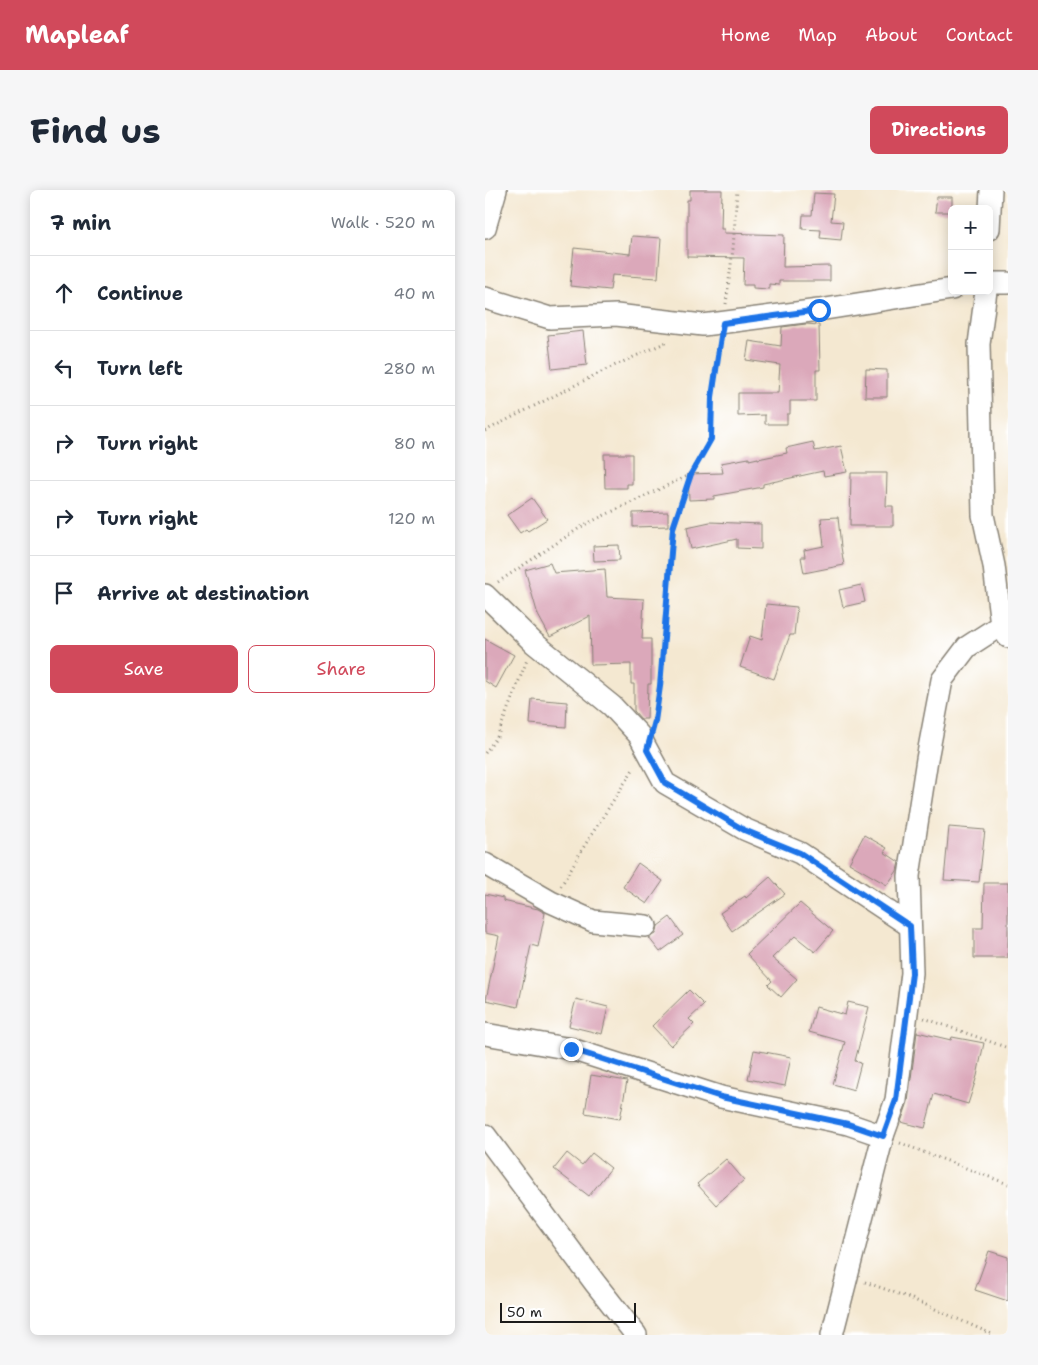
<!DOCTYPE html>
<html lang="en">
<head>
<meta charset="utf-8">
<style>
  :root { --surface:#fff; --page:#f6f6f7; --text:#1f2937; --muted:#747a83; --line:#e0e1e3; --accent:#d1495b }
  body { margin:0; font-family:"Shantell Sans",sans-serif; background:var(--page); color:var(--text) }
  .controls { position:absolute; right:15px; top:15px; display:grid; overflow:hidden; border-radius:8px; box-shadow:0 2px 12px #0003 }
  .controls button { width:45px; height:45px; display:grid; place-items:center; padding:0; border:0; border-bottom:1px solid var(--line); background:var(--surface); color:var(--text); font:25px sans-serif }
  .scale { position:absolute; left:15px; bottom:12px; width:136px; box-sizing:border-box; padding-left:5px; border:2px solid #1c1c1c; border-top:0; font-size:14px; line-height:18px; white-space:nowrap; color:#1c1c1c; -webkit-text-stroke:4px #fff; paint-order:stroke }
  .stop { position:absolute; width:15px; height:15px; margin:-11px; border:4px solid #1a73e8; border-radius:50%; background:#fff }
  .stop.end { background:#1a73e8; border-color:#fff; box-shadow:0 1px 5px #0008 }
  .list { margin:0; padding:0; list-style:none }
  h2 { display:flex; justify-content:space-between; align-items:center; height:65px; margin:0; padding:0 20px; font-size:21px }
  h2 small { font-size:16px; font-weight:400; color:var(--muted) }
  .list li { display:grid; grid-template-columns:32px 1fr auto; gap:15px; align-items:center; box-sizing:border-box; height:75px; padding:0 20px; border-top:1px solid var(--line) }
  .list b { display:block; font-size:19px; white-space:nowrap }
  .list em { font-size:16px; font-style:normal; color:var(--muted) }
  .actions { display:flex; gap:10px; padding:15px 20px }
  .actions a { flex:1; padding:11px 0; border:1px solid var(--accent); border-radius:8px; text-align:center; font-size:18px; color:var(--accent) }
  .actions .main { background:var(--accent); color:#fff }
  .icon { flex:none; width:28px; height:28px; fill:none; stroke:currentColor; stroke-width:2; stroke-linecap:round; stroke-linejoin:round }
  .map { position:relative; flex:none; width:523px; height:1145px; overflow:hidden; border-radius:8px }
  header { display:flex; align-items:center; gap:30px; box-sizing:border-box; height:70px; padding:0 25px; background:var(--accent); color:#fff }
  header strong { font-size:24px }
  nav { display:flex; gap:28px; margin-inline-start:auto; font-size:18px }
  .intro { display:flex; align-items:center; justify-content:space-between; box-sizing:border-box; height:120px; padding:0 30px }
  h1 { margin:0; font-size:35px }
  .button { padding:12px 22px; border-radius:8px; background:var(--accent); color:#fff; font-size:18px; font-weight:700 }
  main { display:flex; gap:30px; padding:0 30px }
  aside { flex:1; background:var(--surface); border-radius:8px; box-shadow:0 2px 12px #0003 }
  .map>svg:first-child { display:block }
  .building { fill:#dba8ba }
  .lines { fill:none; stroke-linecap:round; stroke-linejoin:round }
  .minor-casing { stroke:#888276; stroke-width:24 }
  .path { stroke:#888276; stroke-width:3; stroke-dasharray:1 4; stroke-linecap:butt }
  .minor { stroke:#fff; stroke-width:21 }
  .route { stroke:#1a73e8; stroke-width:6 }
</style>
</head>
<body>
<header>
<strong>Mapleaf</strong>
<nav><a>Home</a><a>Map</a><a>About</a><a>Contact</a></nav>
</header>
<div class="intro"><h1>Find us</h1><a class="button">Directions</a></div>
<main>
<aside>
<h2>7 min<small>Walk · 520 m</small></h2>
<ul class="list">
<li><svg class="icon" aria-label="ahead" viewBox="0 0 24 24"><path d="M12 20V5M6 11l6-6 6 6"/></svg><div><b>Continue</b></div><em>40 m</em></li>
<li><svg class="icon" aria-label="left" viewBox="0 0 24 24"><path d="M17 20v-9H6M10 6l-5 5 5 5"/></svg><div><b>Turn left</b></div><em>280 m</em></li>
<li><svg class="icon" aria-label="right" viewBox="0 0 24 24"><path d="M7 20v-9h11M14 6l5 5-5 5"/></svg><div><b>Turn right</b></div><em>80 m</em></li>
<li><svg class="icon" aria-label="right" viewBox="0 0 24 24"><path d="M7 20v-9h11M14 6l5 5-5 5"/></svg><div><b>Turn right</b></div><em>120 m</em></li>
<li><svg class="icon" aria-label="arrive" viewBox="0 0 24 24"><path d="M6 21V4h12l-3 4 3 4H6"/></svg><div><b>Arrive at destination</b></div></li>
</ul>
<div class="actions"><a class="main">Save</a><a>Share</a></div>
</aside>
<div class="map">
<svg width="523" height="1145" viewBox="0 0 523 1145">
  <rect width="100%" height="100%" fill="#fff"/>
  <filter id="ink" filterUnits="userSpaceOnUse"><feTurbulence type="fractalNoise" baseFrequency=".02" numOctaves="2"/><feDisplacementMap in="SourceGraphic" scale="10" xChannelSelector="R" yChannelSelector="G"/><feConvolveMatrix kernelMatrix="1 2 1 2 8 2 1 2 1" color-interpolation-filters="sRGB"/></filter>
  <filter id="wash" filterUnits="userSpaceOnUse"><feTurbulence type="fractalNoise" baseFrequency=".0096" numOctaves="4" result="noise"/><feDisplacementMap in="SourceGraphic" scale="20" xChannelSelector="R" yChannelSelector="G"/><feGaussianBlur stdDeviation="1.12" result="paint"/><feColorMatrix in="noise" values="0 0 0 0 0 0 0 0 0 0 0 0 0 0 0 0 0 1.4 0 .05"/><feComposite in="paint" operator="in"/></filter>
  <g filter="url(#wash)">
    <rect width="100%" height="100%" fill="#f4e8d1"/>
    <g id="blocks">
      <g class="building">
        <path d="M205 0H237L236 39H239V43L299 45 298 77 345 76V91H294V95L284 94V99L268 98V95H258L259 68 202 67V10H205Z"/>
        <path d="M329 3 349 4 346 31 358 32 356 50 335 48 336 40 317 39 318 25H327Z"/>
        <path d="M452 7H467V22H450Z"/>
        <path d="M147 46 176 48 173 88 127 85 125 100 85 96 89 58 145 64Z"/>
        <path d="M321 134 334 135 335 180H331V211H305V224H302V234H280V225L253 226V203H293L295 175 261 170 264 151 296 156 297 137Z"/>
        <path d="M98 141 102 175 67 179 63 145Z"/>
        <path d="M381 179 402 180V207H380Z"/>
        <path d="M328 252 330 261 356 256 362 282 339 286 338 281 278 294V297L229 306V309L204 310 203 284 238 283 236 273 264 268V270L273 268V269L302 263 301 258Z"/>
        <path d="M119 264H147V294H142V298H120Z"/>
        <path d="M366 283H402L401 316H408V336H365Z"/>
        <path d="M47 308 62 329 43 341 41 339 35 343 22 325Z"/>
        <path d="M183 322V336L148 337V323Z"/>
        <path d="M353 327 356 357 359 375 319 383 316 367H320L319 360 339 356 336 328Z"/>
        <path d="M225 332 276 334V359L252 358V349L206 359 202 337Z"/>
        <path d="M134 355 135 370 109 371 108 356Z"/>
        <path d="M65 373 69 383 120 379 122 407 159 409 157 449H166V494H163L162 529H156L149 521V494H146V474L106 475 105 426 65 447 53 425 40 380Z"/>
        <path d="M376 395 380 412 358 417 354 400Z"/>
        <path d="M281 414 312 417 309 445H305L289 489 255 477 265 446 277 450Z"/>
        <path d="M0 449 29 465 11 498 0 491Z"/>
        <path d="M47 509 82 512 81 537 45 534Z"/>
        <path d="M464 637 500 640 494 692 459 690Z"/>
        <path d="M379 645 402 658 399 662 414 672 412 681 402 695 364 673Z"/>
        <path d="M153 673 178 691 162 714 138 697Z"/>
        <path d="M285 687 300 704 247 741 235 723 260 706 261 708Z"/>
        <path d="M499 693H523V768H489V738H498Z"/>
        <path d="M0 704 18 708V711L53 719 60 723 53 757 46 755 33 817 1 810 14 746 0 743Z"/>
        <path d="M315 713 348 741 330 762 310 746 287 768 312 789 296 807 283 795 287 791 262 764Z"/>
        <path d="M185 727 198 745 175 762 164 748 171 744 173 736Z"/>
        <path d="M204 800 219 815 204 829 209 834 186 856 167 836Z"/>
        <path d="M91 809 123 817 117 844 84 836Z"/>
        <path d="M363 812 384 817 370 871 376 873 369 900 348 894 360 852 324 842 331 817 360 825Z"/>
        <path d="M432 842 466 850 467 847 499 853 492 886 483 914 449 904 440 938 416 932 423 912Z"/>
        <path d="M269 860 306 867 300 896 263 889Z"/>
        <path d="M106 885 142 891 135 929 100 923Z"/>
        <path d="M82 963 97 975 107 963 126 978 104 1006 69 979Z"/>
        <path d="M241 969 259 990 231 1015 212 994Z"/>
        <path d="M504 1061 523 1067V1111L490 1100Z"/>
      </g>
    </g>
  </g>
  <g filter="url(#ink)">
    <use href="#blocks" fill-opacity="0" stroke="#888276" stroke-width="1"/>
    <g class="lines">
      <g class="minor-casing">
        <g id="minor">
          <path d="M0 38 11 0"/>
          <path d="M504 39 506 0"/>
          <path d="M504 93H523"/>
          <path d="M501 101 494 154 498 325 509 376 516 435 523 447"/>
          <path d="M0 108 65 128 131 125 218 135 334 120 467 99"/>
          <path d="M0 405 49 453 127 516 154 545 180 593 259 639 315 663 425 736"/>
          <path d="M0 674 66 712 108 731 161 736"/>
          <path d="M0 844 86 859 236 907 363 934 398 946"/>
          <path d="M0 945 110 1093 151 1145"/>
          <path d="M347 1145 398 946 411 910 427 783 424 686 442 569 457 490 482 457 516 435"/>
        </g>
      </g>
      <g class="path">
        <path d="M241 114 248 59 252 0"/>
        <path d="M0 241 122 179 184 151"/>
        <path d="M13 392 99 335 206 284 225 249 227 207 235 152"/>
        <path d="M169 534 175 496 188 339 206 284"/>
        <path d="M0 563 12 547 42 470"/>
        <path d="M76 696 98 658 149 578"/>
        <path d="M439 828 523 858"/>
        <path d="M415 953 523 994"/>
        <path d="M380 1092 425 1108 509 1145"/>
      </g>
      <use href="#minor" class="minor"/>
    </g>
  </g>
  <g class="lines" filter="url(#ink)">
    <path class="route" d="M86 859 236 907 363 934 398 946 411 910 427 783 425 736 315 663 259 640 180 593 162 560 170 531 175 496 188 338 206 284 226 249 227 207 238 133 334 120"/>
  </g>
</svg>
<div class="controls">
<button>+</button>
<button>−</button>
</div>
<div class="scale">50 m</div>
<div class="stop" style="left:334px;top:120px"></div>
<div class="stop end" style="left:86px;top:859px"></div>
</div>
</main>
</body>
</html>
